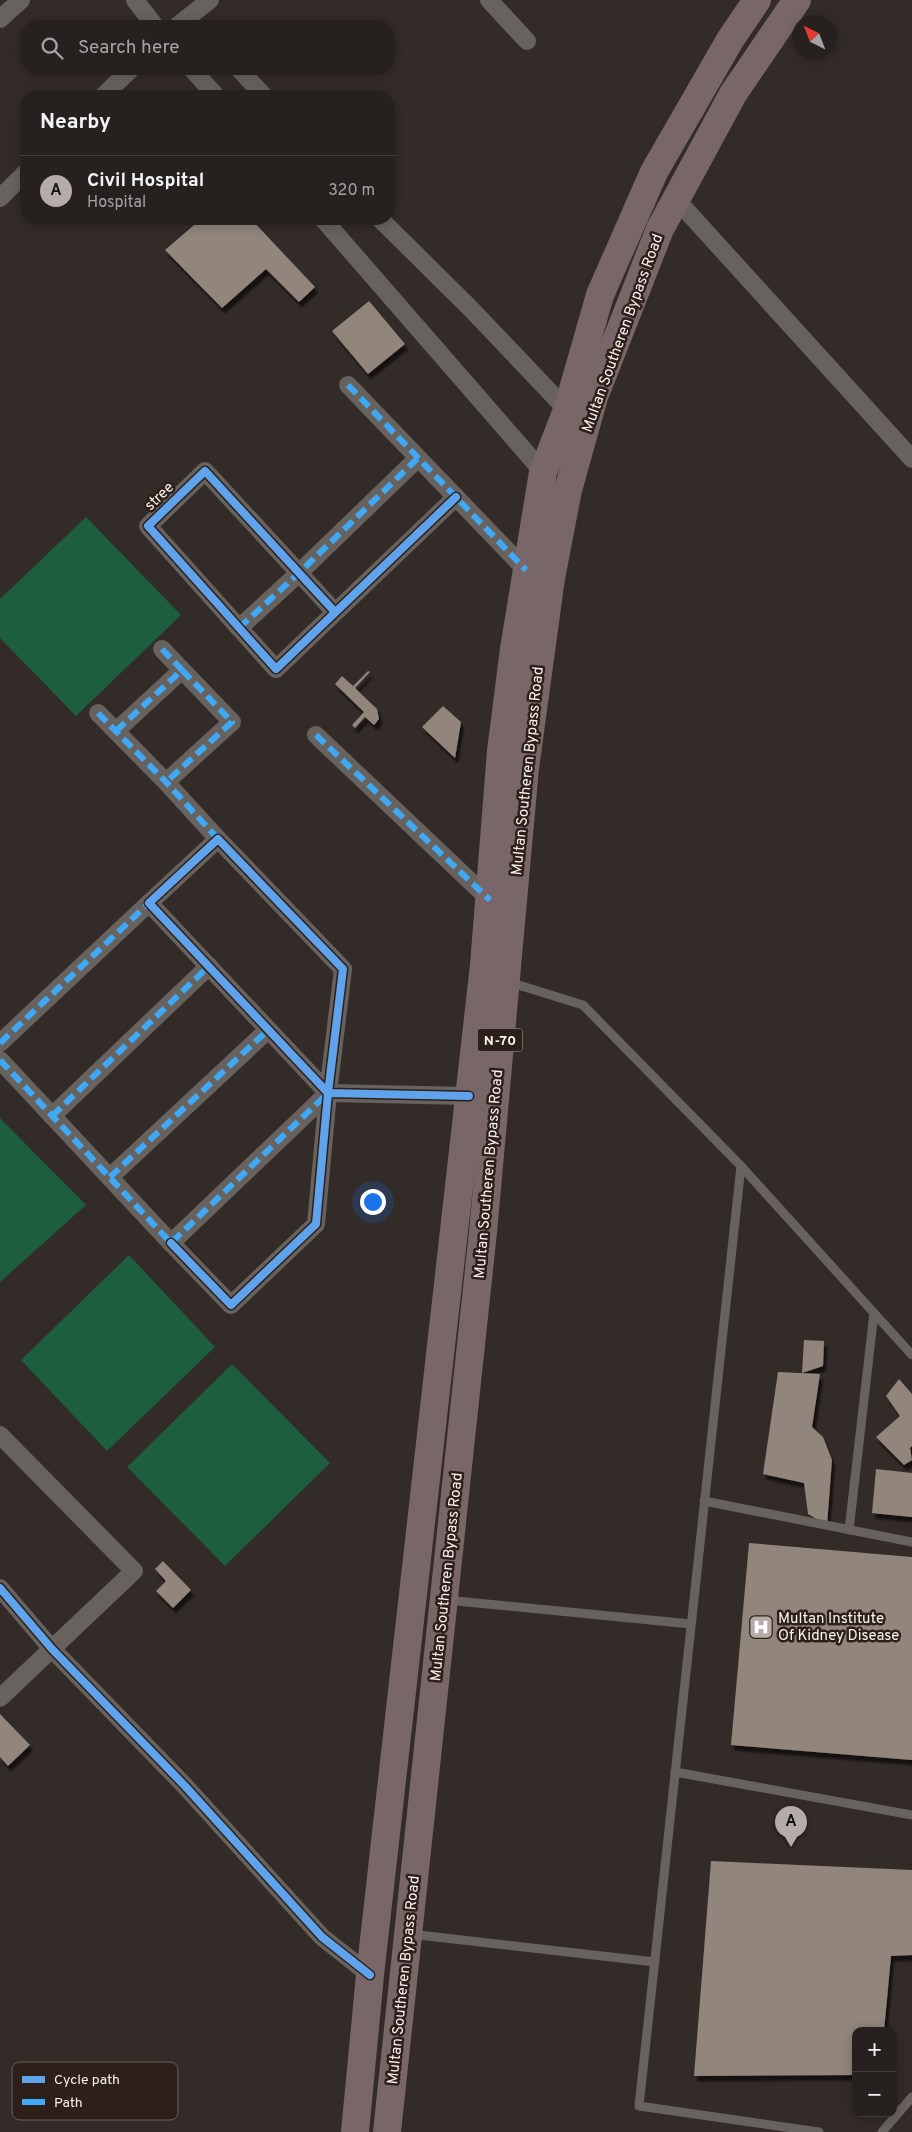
<!DOCTYPE html>
<html lang="en">
<head>
<meta charset="utf-8">
<style>
  :root { --surface:#26201e; --page:#2e2827; --text:#f1f3f6; --muted:#a4a3a4; --line:#423e3c; --accent:#b5aca9 }
  body { margin:0; font-family:Overpass,sans-serif; background:var(--page); color:var(--text) }
  .controls { position:absolute; right:15px; bottom:15px; display:grid; overflow:hidden; border-radius:10px; box-shadow:0 2px 12px #0003 }
  .controls button { width:45px; height:45px; display:grid; place-items:center; padding:0; border:0; border-bottom:1px solid var(--line); background:var(--surface); color:var(--text); font:25px sans-serif }
  .compass { position:absolute; left:792px; top:15px; width:45px; height:45px; border-radius:50%; background:var(--surface); box-shadow:0 2px 12px #0003; rotate:318deg }
  .you { position:absolute; left:372px; top:1201px; width:18px; height:18px; margin:-12px; border:4px solid #fff; border-radius:50%; background:#1a73e8; box-shadow:0 0 0 8px #1a73e833 }
  .badge { display:grid; place-items:center; width:32px; height:32px; border-radius:50%; background:var(--accent); color:#111; font-size:16px; font-weight:700 }
  .pin { position:absolute; translate:-50% -41px; filter:drop-shadow(0 1px 2px #0008) }
  .pin::after { content:''; position:absolute; top:26px; width:18px; height:15px; background:inherit; clip-path:polygon(0 0,100% 0,50% 100%) }
  .list { margin:0; padding:0; list-style:none }
  h2 { display:flex; justify-content:space-between; align-items:center; height:65px; margin:0; padding:0 20px; font-size:21px }
  h2 small { font-size:16px; font-weight:400; color:var(--muted) }
  .list li { display:grid; grid-template-columns:32px 1fr auto; gap:15px; align-items:center; box-sizing:border-box; height:70px; padding:0 20px; border-top:1px solid var(--line) }
  .list b { display:block; font-size:19px; white-space:nowrap }
  .list p { margin:0; font-size:16px; white-space:nowrap; color:var(--muted) }
  .list em { font-size:16px; font-style:normal; color:var(--muted) }
  .icon { flex:none; width:28px; height:28px; fill:none; stroke:currentColor; stroke-width:2; stroke-linecap:round; stroke-linejoin:round }
  .map { position:relative; flex:none; width:912px; height:2132px; overflow:hidden }
  .search { position:absolute; background:var(--surface); box-shadow:0 2px 12px #0003; left:20px; top:20px; width:375px; height:55px; display:flex; align-items:center; gap:12px; box-sizing:border-box; padding:0 18px; border-radius:20px; color:var(--muted); font-size:19px }
  .panel { position:absolute; background:var(--surface); box-shadow:0 2px 12px #0003; left:20px; top:90px; width:375px; height:135px; border-radius:20px }
  .map>svg:first-child { display:block }
  .green { fill:#1c5e3f }
  .building { fill:#91857b; filter:url(#shadow) }
  .lines { fill:none; stroke-linecap:round; stroke-linejoin:round }
  .lane { stroke:#68625f; stroke-width:9 }
  .street { stroke:#68625f; stroke-width:18 }
  .highway { stroke:#796668; stroke-width:28 }
  .quiet { stroke:#3fa9f5; stroke-width:6; stroke-dasharray:12 6; stroke-linecap:butt }
  .cycleway-casing { stroke:#2d201a; stroke-width:11 }
  .cycleway { stroke:#60a3ed; stroke-width:8 }
  .labels { text-anchor:middle; stroke-width:5; stroke-linejoin:round; paint-order:stroke }
  .shield { fill:#2d201a; stroke:#bdb3ae; stroke-width:1 }
  .shield-label { font-size:14px; font-weight:bold; fill:#fbf2ee }
  .street-label { font-size:15px; fill:#fbf2ee; stroke:#2d201a }
  .poi-label { font-size:15px; fill:#fbf2ee; stroke:#2d201a; text-anchor:start }
  .key { fill:#2d201a; stroke:#6b5f5a; stroke-width:1 }
  .key-label { font-size:14px; fill:#fbf2ee }
</style>
</head>
<body>
<div class="map">
<svg width="912" height="2132" viewBox="0 0 912 2132">
  <defs>
    <filter id="shadow"><feDropShadow dx="3" dy="5.5" stdDeviation="1" flood-color="#0009"/></filter>
  </defs>
  <rect width="100%" height="100%" fill="#332b28"/>
  <g class="green">
    <path d="M86 517 181 615 76 716 0 638V599Z"/>
    <path d="M0 1118 86 1205 0 1282Z"/>
    <path d="M129 1255 215 1347 107 1451 21 1360Z"/>
    <path d="M232 1364 330 1463 225 1566 127 1467Z"/>
  </g>
  <g class="building">
    <path d="M201 219H251L315 287 299 302 266 269 222 308 165 250Z"/>
    <path d="M369 301 405 344 368 374 332 331Z"/>
    <path d="M368 671 370 672 355 688 377 709 379 719 374 725 365 717 355 728 352 725 364 712 335 684 342 676 353 686Z"/>
    <path d="M443 706 461 722 455 758 422 727Z"/>
    <path d="M804 1340 824 1341 823 1366 802 1373Z"/>
    <path d="M778 1372 820 1374 812 1427 823 1437 832 1460 827 1525 808 1514 804 1483 763 1474Z"/>
    <path d="M899 1379 912 1394V1446L910 1448 912 1460 904 1465 876 1437 900 1416 886 1396Z"/>
    <path d="M876 1469 912 1473V1517L872 1513Z"/>
    <path d="M749 1543 912 1557V1760L731 1745Z"/>
    <path d="M163 1561 191 1590 173 1608 156 1591 166 1581 155 1569Z"/>
    <path d="M0 1714 30 1745 8 1766 0 1757Z"/>
    <path d="M711 1861 912 1870V1955L891 1956 884 2031H856V2075L694 2076Z"/>
  </g>
  <g class="lines">
    <g class="lane">
      <path d="M509 982 583 1005 741 1166 912 1355"/>
      <path d="M741 1166 639 2106 819 2132"/>
      <path d="M704 1501 912 1542"/>
      <path d="M849 1530 874 1313"/>
      <path d="M446 1600 691 1624"/>
      <path d="M675 1772 912 1815"/>
      <path d="M410 1934 655 1962"/>
      <path d="M882 2132 912 2097"/>
    </g>
    <g class="street">
      <path d="M135 0 155 26"/>
      <path d="M489 0 527 41"/>
      <path d="M0 19 21 0"/>
      <path d="M177 26 210 0"/>
      <path d="M192 69 216 96"/>
      <path d="M239 69 264 96"/>
      <path d="M103 96 131 69"/>
      <path d="M0 198 26 172"/>
      <path d="M676 199 912 459"/>
      <path d="M323 219 543 472"/>
      <path d="M380 219 471 309 567 410"/>
      <path d="M348 385 526 570"/>
      <path d="M335 612 205 471 148 526 276 669 456 497"/>
      <path d="M239 628 299 573 418 458"/>
      <path d="M162 649 182 670"/>
      <path d="M98 713 166 782 218 839"/>
      <path d="M116 731 182 670 232 722 166 782"/>
      <path d="M316 735 490 900"/>
      <path d="M0 1043 149 903"/>
      <path d="M0 1060 171 1243 328 1093"/>
      <path d="M52 1116 209 966"/>
      <path d="M110 1177 268 1030"/>
      <path d="M171 1243 231 1305 316 1224 328 1093 149 903 218 839 343 969 328 1093 469 1096"/>
      <path d="M0 1435 134 1571 0 1698"/>
      <path d="M0 1588 52 1649 185 1786 322 1937 370 1975"/>
    </g>
    <g class="highway">
      <path d="M355 2132 370 1975 484 965 501 751 514 649 543 472 567 410 600 295 654 172 730 40 757 0"/>
      <path d="M387 2132 483 1232 525 768 551 578 568 490 594 397 660 229 733 94 797 0"/>
    </g>
    <g class="quiet">
      <path d="M348 385 526 570"/>
      <path d="M239 628 299 573 418 458"/>
      <path d="M162 649 182 670"/>
      <path d="M98 713 166 782 218 839"/>
      <path d="M116 731 182 670 232 722 166 782"/>
      <path d="M316 735 490 900"/>
      <path d="M0 1043 149 903"/>
      <path d="M0 1060 171 1243 328 1093"/>
      <path d="M52 1116 209 966"/>
      <path d="M110 1177 268 1030"/>
    </g>
    <g class="cycleway-casing">
      <g id="cycleway">
        <path d="M335 612 205 471 148 526 276 669 456 497"/>
        <path d="M171 1243 231 1305 316 1224 328 1093 149 903 218 839 343 969 328 1093 469 1096"/>
        <path d="M0 1588 52 1649 185 1786 322 1937 370 1975"/>
      </g>
    </g>
    <use href="#cycleway" class="cycleway"/>
  </g>
  <defs>
    <g id="hospital-square" transform="scale(1.25)"><rect x="-9" y="-9" width="18" height="18" rx="4" fill="#b5aca9" stroke="#2d201a"/><path d="M-5-5h3v3.5h4V-5h3V5h-3V1.5h-4V5h-3Z" fill="#fff"/></g>
  </defs>
  <g fill-rule="evenodd">
    <use href="#hospital-square" x="761" y="1627"/>
  </g>
  <g class="labels">
    <rect class="shield" x="477.5" y="1028.5" width="45" height="23" rx="4"/>
    <g class="shield-label">
      <text x="500" y="1045">N-70</text>
    </g>
    <g class="street-label">
      <text transform="translate(622 333) rotate(-70)" y="5">Multan Southeren Bypass Road</text>
      <text transform="translate(159 496) rotate(-44)" y="5">stree</text>
      <text transform="translate(527 771) rotate(-84)" y="5">Multan Southeren Bypass Road</text>
      <text transform="translate(488 1174) rotate(-85)" y="5">Multan Southeren Bypass Road</text>
      <text transform="translate(446 1577) rotate(-84)" y="5">Multan Southeren Bypass Road</text>
      <text transform="translate(403 1980) rotate(-84)" y="5">Multan Southeren Bypass Road</text>
    </g>
    <g class="poi-label">
      <text x="778" y="1623">Multan Institute<tspan x="778" dy="17">Of Kidney Disease</tspan></text>
    </g>
  </g>
  <rect x="12" y="2062" width="166" height="58" rx="8" class="key"/>
  <rect x="22" y="2076" width="23" height="7" fill="#60a3ed"/>
  <rect x="22" y="2099" width="23" height="6" fill="#3fa9f5"/>
  <g class="key-label">
    <text x="54" y="2084">Cycle path</text>
    <text x="54" y="2107">Path</text>
  </g>
</svg>
<div class="controls">
<button>+</button>
<button>−</button>
</div>
<svg class="compass" viewBox="-18 -18 36 36"><path d="M0-13l5 13h-10z" fill="#e53935"/><path d="M0 13l5-13h-10z" fill="#a4a3a4"/></svg>
<div class="you"></div>
<div class="pin badge" style="left:791px;top:1847px">A</div>
<div class="search"><svg class="icon" aria-label="search" viewBox="0 0 24 24"><circle cx="10" cy="10" r="6"/><path d="M15 15l6 6"/></svg>Search here</div>
<section class="panel">
<h2>Nearby<small></small></h2>
<ul class="list">
<li><span class="badge">A</span><div><b>Civil Hospital</b><p>Hospital</p></div><em>320 m</em></li>
</ul>
</section>
</div>
</body>
</html>
